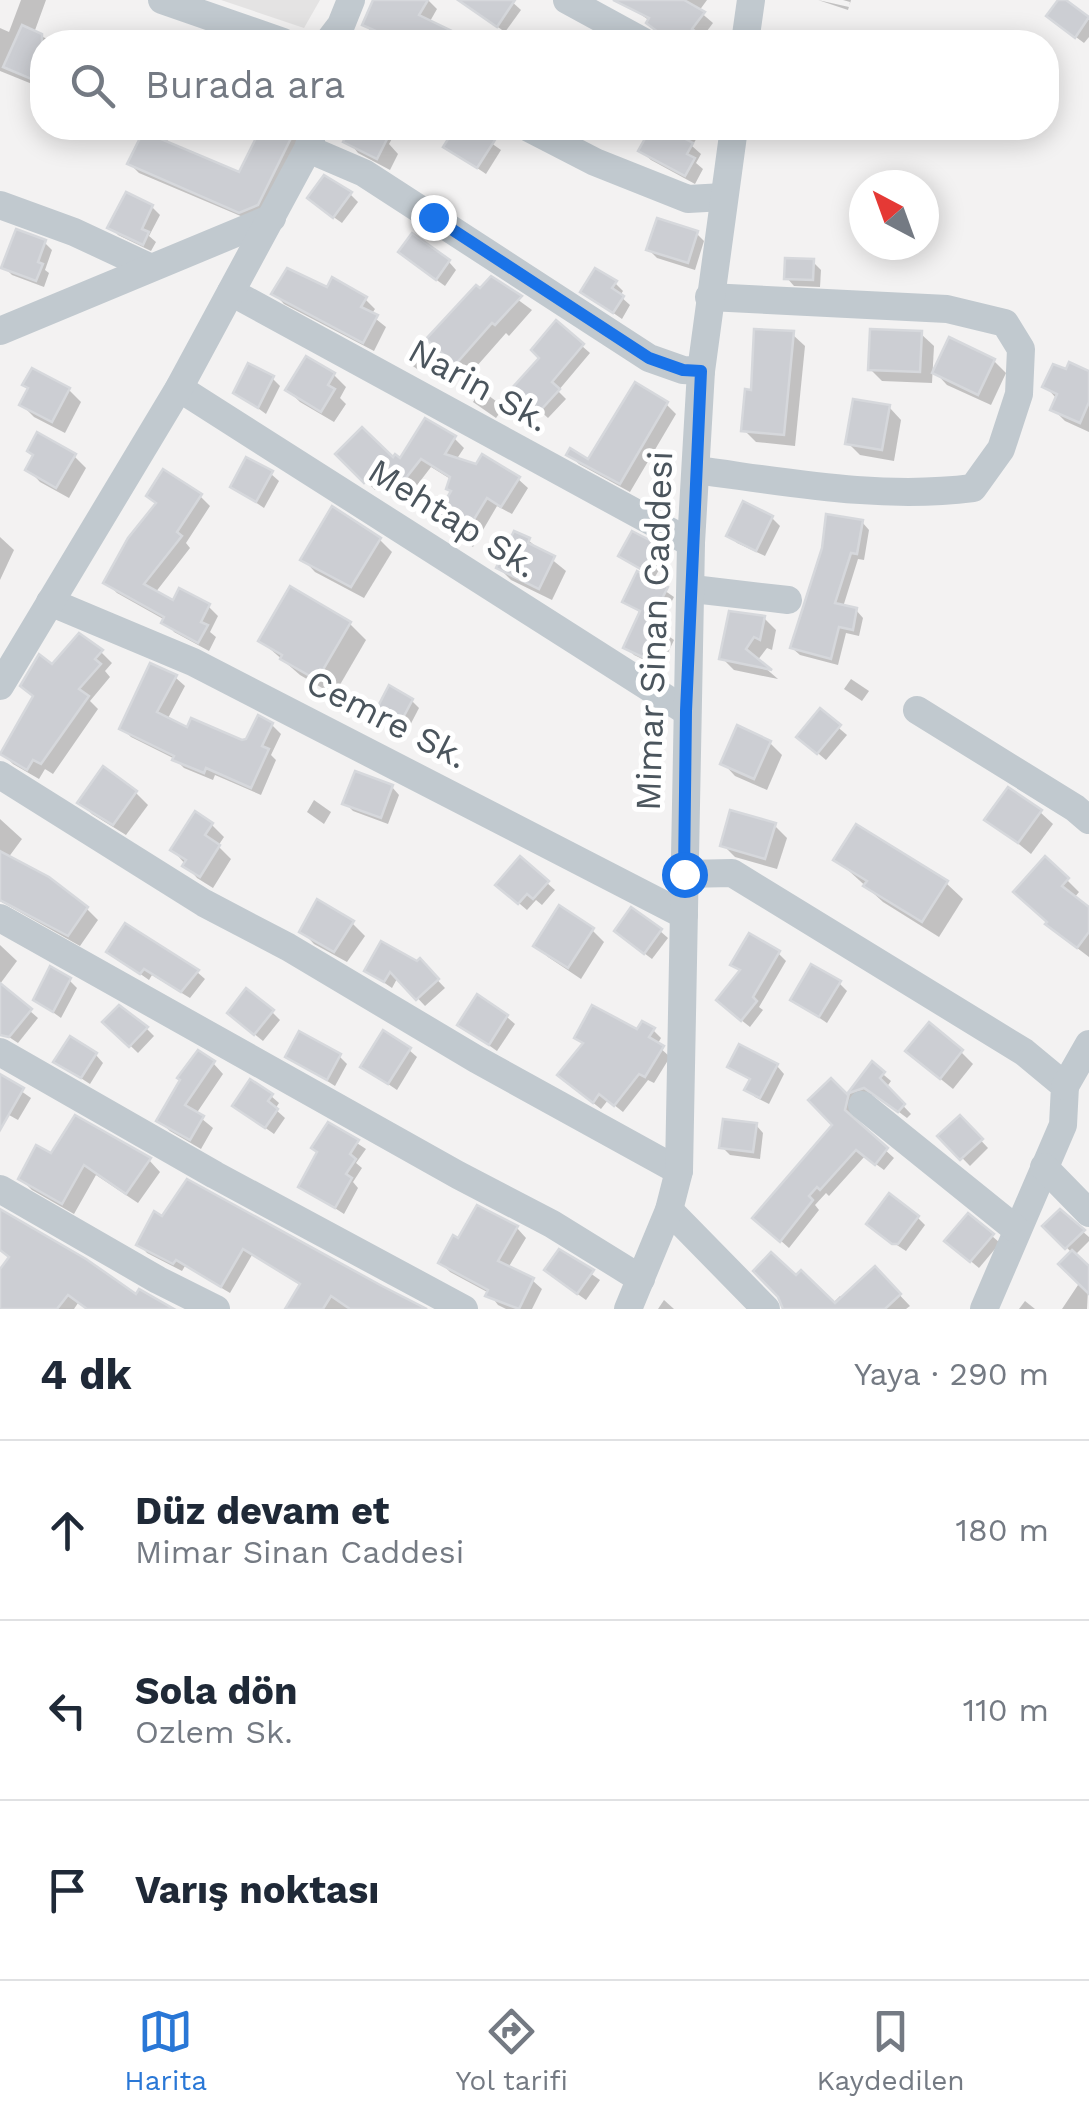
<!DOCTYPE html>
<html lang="tr">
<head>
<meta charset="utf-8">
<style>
  :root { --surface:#fff; --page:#f2f2f3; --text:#1f2937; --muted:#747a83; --line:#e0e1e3; --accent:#2977d6 }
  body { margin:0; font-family:"Work Sans",sans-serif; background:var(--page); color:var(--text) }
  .compass { position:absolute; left:849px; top:170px; width:90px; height:90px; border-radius:50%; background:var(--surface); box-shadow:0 5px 25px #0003; rotate:319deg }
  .stop { position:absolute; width:30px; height:30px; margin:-22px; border:8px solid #1a73e8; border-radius:50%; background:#fff }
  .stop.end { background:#1a73e8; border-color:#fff; box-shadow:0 2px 10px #0008 }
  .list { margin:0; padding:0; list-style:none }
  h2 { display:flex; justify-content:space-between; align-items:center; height:130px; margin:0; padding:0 40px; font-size:42px }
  h2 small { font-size:32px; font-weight:400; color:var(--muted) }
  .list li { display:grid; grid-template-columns:65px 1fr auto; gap:30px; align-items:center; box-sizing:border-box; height:180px; padding:0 40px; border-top:2px solid var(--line) }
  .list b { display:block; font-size:38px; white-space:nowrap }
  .list p { margin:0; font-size:32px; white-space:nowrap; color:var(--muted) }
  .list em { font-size:32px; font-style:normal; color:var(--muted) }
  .icon { flex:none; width:55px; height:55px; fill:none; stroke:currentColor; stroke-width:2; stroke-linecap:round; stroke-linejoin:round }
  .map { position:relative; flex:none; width:1089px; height:1309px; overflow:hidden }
  .search { position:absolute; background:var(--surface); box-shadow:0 5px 25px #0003; left:30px; right:30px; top:30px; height:110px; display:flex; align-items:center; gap:25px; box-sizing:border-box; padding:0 35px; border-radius:40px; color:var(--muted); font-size:38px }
  .sheet { height:670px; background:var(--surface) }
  nav { display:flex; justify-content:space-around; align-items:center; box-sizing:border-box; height:140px; border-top:2px solid var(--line); background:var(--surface); font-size:28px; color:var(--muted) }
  nav a { display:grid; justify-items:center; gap:5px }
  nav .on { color:var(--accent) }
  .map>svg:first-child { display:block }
  .education { fill:#e4e3e3 }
  .shadow { fill:#0003 }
  .building { fill:#ccced3; stroke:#d6d8dc; stroke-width:2.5 }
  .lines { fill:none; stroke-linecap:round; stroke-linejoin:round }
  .minor { stroke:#c1c9cf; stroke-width:28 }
  .route { stroke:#1a73e8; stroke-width:12 }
  .labels { text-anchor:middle; stroke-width:10; stroke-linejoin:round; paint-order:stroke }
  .street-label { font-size:35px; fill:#4b555d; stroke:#fff }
</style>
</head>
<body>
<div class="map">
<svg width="1089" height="1309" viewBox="0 0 1089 1309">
  <rect width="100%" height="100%" fill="#f3f2f2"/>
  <path class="education" d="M221 0H320L304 28Z"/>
  <g class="shadow">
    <path d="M21 0H46L34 33 54 42H42V88L0 71V28L9 32Z"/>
    <path d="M390 0H428L437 9 429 23 452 34 460 42H392L374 34 365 25Z"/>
    <path d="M476 0H510L521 10 505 32 479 14Z"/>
    <path d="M634 0H707L699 11 713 23 701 39 706 42H666L650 21 629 6Z"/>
    <path d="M818 0 849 7 850 2 843 0H851L848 10Z"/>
    <path d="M1061 0 1089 20V37L1084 43 1057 23Z"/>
    <path d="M139 128H170L172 130 166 144 240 175 264 128 279 134 282 128H310L266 213 250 220 139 173 130 164 145 133Z"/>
    <path d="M338 128H386L394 135 389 144 398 154 390 170 358 153Z"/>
    <path d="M458 128H470L501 150 486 174 446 147Z"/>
    <path d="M592 128H614L611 136Z"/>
    <path d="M654 128H703L692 146 701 154 696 163 703 169 695 184 651 160 641 151Z"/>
    <path d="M350 194 358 202 342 223 318 206Z"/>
    <path d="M152 207 160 215 149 236 156 242 151 251 118 235 111 227Z"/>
    <path d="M697 234 704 241 695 270 657 258 649 250Z"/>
    <path d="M45 243 52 250 45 270 49 273 44 287 12 275 4 267Z"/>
    <path d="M409 260 449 262 456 270 445 286Z"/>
    <path d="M813 262 821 270 820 287 794 286 787 278Z"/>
    <path d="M491 280 532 310 509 336 506 333 469 375 442 351Z"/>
    <path d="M615 283 623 291 620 296 630 305 622 319 583 292Z"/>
    <path d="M328 291 365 299 375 309 371 315 386 327 374 351 284 304 275 294Z"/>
    <path d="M792 334 805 346 795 446 756 442 744 430 754 392Z"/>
    <path d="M921 334 934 346 932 383 882 381 870 369Z"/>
    <path d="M582 346 590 353 558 391 566 399 548 418 515 388 542 358Z"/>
    <path d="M415 347 428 356 420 371 407 362Z"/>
    <path d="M307 359 334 375 346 387 340 398 346 404 334 422 300 402 288 390Z"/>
    <path d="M994 361 1006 373 991 405 947 385 935 372Z"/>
    <path d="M1067 373 1089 374V432L1065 421 1053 409 1057 399 1045 386Z"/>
    <path d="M272 378 280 386 266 414 236 392Z"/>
    <path d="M69 390 81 402 65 433 34 417 22 405Z"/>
    <path d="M481 390 504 407 496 418 473 402Z"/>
    <path d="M666 404 676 414 630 492 579 464 569 454 589 462Z"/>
    <path d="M889 407 901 420 894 461 860 455 848 443Z"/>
    <path d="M454 438 464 448 456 460 518 479 528 488 512 514 497 506 473 547 436 521 453 492 452 480 431 467 405 501 382 483 375 490 338 454 401 462Z"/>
    <path d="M74 456 86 468 69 498 40 482 28 469Z"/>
    <path d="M271 474 279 481 264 508 233 487Z"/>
    <path d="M200 496 210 506 186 543 190 548 155 593 174 604 208 606 218 616 210 632 216 637 209 651 174 632 165 620 117 593 107 583Z"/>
    <path d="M744 505 772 518 780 526 765 556 737 543 729 535Z"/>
    <path d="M862 522 869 530 864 560 858 559 843 607 856 610 863 618 859 636 846 633 838 665 800 655 792 648Z"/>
    <path d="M0 537 14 550 0 580Z"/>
    <path d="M380 540 392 552 364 598 315 572 303 559Z"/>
    <path d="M528 540 566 571 552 600 511 580 499 568Z"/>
    <path d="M659 549 667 556 652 582 674 597 658 628 674 640 661 668 634 655 626 647 642 614 625 601 651 576 621 556Z"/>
    <path d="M764 618 776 630 772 650 767 648 757 661 778 679 734 670 722 658Z"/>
    <path d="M350 624 366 640 334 695 300 675 261 641Z"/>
    <path d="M101 652 112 663 105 671 110 677 90 701 98 709 53 774 45 769 39 779 13 764 2 753Z"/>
    <path d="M151 666 176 678 185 686 167 720 188 730 242 743 272 725 281 734 271 755 276 760 261 795 215 775 213 780 184 768 175 759 131 737 122 728Z"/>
    <path d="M851 679 869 691 862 701 844 689Z"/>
    <path d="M412 701 419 708 405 735 376 715Z"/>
    <path d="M820 712 847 735 826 760 807 744Z"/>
    <path d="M770 743 782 755 767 790 735 776 723 763Z"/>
    <path d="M392 787 399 795 388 824 353 811 345 803Z"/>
    <path d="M136 793 148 805 126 835 92 814 80 802Z"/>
    <path d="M314 800 331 812 324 824 307 812Z"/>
    <path d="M1040 812 1053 824 1031 854 988 819Z"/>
    <path d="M0 819 22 839 8 858 87 909 98 920 80 946 0 901Z"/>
    <path d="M212 825 224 837 218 846 231 859 213 888 197 878 173 850Z"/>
    <path d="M774 825 787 838 777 869 735 857 723 845Z"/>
    <path d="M836 859 946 883 963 899 939 937 883 902Z"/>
    <path d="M1067 880 1079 892 1074 898 1089 910V957L1060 935 1029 904Z"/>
    <path d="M547 883 555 890 542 905 536 900 527 910 506 892Z"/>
    <path d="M318 902 352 923 365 936 347 962 314 944 302 931Z"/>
    <path d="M592 930 604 942 581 979 548 957 536 945Z"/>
    <path d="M660 931 668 938 652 959 624 938Z"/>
    <path d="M0 945 17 961 0 984Z"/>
    <path d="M109 952 197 972 205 979 190 998 152 975 149 980Z"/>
    <path d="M778 953 786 961 759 1007 763 1010 750 1027 726 1008 742 972 734 964Z"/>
    <path d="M420 962 445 988 425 1006 398 977 392 988 367 971Z"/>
    <path d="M69 980 77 988 61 1018 36 1000Z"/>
    <path d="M839 983 847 991 827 1023 793 1000Z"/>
    <path d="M7 991 38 1018 18 1043 0 1031V999Z"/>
    <path d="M272 1012 280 1020 263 1041 238 1021Z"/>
    <path d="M507 1017 515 1024 497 1051 460 1025Z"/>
    <path d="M106 1022 146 1028 154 1036 138 1053Z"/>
    <path d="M653 1030 661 1038 657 1045 670 1057 654 1083 648 1080 623 1112 608 1100 601 1109 568 1083 584 1045 577 1038Z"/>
    <path d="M409 1050 417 1057 397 1090 363 1067Z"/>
    <path d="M961 1052 973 1064 953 1089 921 1063Z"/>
    <path d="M96 1055 103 1063 90 1084 56 1062Z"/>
    <path d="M288 1056H339L347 1064 335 1086Z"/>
    <path d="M213 1063 223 1074 196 1114 213 1128 201 1149 170 1131 159 1121Z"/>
    <path d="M872 1065 891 1081 886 1088 911 1114 907 1118 875 1094 857 1101 851 1112 853 1121 894 1158 884 1170 865 1156 829 1196 826 1193 815 1205 819 1210 789 1248 763 1225 836 1125 847 1098Z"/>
    <path d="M730 1066H777L784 1074 769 1104 755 1097 747 1089 751 1081Z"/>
    <path d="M1 1077 31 1098 18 1120 0 1110Z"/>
    <path d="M271 1096 279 1103 275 1109 285 1118 274 1134 235 1106Z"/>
    <path d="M960 1118 988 1148 970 1166 941 1136Z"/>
    <path d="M329 1125 366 1149 356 1163 362 1168 353 1182 358 1188 344 1214 301 1186 319 1153Z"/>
    <path d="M756 1125 763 1133 760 1159 730 1155 722 1147Z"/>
    <path d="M52 1157 149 1160 160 1172 138 1203 96 1175 74 1214 32 1190 21 1179Z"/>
    <path d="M0 1212 136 1298 168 1309H87L78 1303 74 1309H0V1273L11 1258 0 1250Z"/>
    <path d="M1060 1212 1089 1237V1241L1074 1256 1089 1270 1087 1309H1062L1080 1282 1072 1253 1046 1226Z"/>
    <path d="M155 1215 422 1309H288L302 1286 252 1255 230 1293 185 1266 182 1271 147 1253 139 1244Z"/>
    <path d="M918 1218 925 1225 906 1251 877 1232Z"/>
    <path d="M517 1228 526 1238 508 1268 532 1280 542 1289 532 1309H506L498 1305 489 1293 450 1272 441 1263 459 1241Z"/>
    <path d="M992 1236 1000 1243 979 1268 955 1248Z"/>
    <path d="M560 1252 600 1280 586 1300 555 1278Z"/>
    <path d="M875 1269 910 1306 906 1309H784L796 1279 832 1304 840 1296 843 1299Z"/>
    <path d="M664 1300 674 1309H658Z"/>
    <path d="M1025 1301 1035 1309H1019Z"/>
  </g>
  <g class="building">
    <path d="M373 0H428L419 15 454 32 448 42H401L362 25Z"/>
    <path d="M458 0H515L497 27Z"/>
    <path d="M613 0H684L705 12 692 29 710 42H661L658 32 646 23 649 18Z"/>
    <path d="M1058 0H1066L1089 17 1075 38 1046 16Z"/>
    <path d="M22 25 42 34V68L36 81 3 67Z"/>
    <path d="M145 128H161L156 137 239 172 261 128H296L258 205 239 213 127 164Z"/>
    <path d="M350 128H379L376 134 387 139 377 159 343 142Z"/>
    <path d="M455 128H475L495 140 477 168 443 147Z"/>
    <path d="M651 128H665L693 143 687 154 695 158 685 176 638 151Z"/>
    <path d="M324 175 352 192 333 218 307 198Z"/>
    <path d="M126 192 153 205 142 229 149 232 143 245 107 228Z"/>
    <path d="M657 218 698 231 688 263 646 250Z"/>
    <path d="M16 229 46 240 38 262 43 264 36 281 1 268Z"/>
    <path d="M412 233 450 260 436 280 398 252Z"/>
    <path d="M785 258 814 259 813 280 784 279Z"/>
    <path d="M287 268 327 287 332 277 367 297 361 307 378 315 363 343 271 294Z"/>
    <path d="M595 268 617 281 612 288 624 296 613 313 580 292Z"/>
    <path d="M491 276 522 296 495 325 492 323 455 365 426 339 476 285 480 288Z"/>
    <path d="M556 320 584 344 552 382 560 389 538 413 512 388 539 358 531 350Z"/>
    <path d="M754 329 794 331 784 435 741 431 745 389 751 390Z"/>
    <path d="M870 329 922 331 920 372 868 370Z"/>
    <path d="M949 337 995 359 978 395 932 373Z"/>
    <path d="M306 356 335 373 328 385 335 389 321 412 285 390Z"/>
    <path d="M1069 362 1089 371V402L1080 423 1050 410 1057 394 1042 387 1053 364 1066 369Z"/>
    <path d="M248 363 274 376 258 408 233 393Z"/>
    <path d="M32 368 70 388 52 422 19 405 28 388 22 385Z"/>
    <path d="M635 382 668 402 620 484 566 455 570 448 588 459Z"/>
    <path d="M853 399 890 405 882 450 845 444Z"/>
    <path d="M425 418 456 436 445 454 476 464 482 454 520 477 501 507 487 498 462 539 433 522 451 491 446 489 450 477 421 459 394 493 371 476 364 483 335 454 362 427 393 457 395 454 400 458Z"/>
    <path d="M37 432 76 454 56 488 25 470 33 455 27 451Z"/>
    <path d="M246 457 273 471 256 502 230 487Z"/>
    <path d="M163 469 202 494 177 532 182 536 144 584 173 600 179 588 210 604 201 622 208 625 198 643 161 623 164 617 103 583 128 538 156 503 146 496Z"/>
    <path d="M743 501 773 516 756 551 726 536Z"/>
    <path d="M332 506 381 538 351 587 300 560Z"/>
    <path d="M826 514 863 520 857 554 851 553 835 603 857 608 853 630 839 627 831 659 790 648 822 548Z"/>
    <path d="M514 531 530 538 528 543 555 556 539 589 496 568Z"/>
    <path d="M632 531 661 546 646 572 618 556Z"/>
    <path d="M637 571 668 587 650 622 668 630 653 662 623 648 640 611 622 602Z"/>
    <path d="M290 586 351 622 317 680 280 659 282 655 258 641Z"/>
    <path d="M729 611 765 616 760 640 754 637 746 649 772 670 719 659Z"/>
    <path d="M79 633 103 650 95 659 101 664 79 689 89 696 41 764 33 760 27 770 0 754 33 696 20 686 39 654 52 664Z"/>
    <path d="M150 663 177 675 157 712 187 727 191 718 242 740 246 739 258 715 273 723 262 746 269 749 251 788 206 768 204 773 172 760 174 756 119 729Z"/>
    <path d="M389 685 413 699 397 729 373 716Z"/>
    <path d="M820 708 841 725 817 754 796 737Z"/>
    <path d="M737 725 771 741 754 779 720 764Z"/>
    <path d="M103 766 137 791 113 825 77 803Z"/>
    <path d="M355 771 393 785 381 818 342 804Z"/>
    <path d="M1008 787 1042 810 1018 843 984 820Z"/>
    <path d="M730 810 776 823 765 859 720 846Z"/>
    <path d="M195 811 213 823 205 835 220 845 200 877 182 866 186 860 170 850Z"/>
    <path d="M856 824 948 881 922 922 863 886 867 881 833 860Z"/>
    <path d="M0 851 49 877 88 907 68 936 0 900Z"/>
    <path d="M520 856 549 881 533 899 527 894 518 904 495 885Z"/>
    <path d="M1045 856 1069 878 1062 886 1089 907V932L1077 948 1045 924 1047 922 1013 892Z"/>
    <path d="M317 899 354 921 334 952 299 932Z"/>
    <path d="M559 905 594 928 568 968 533 946Z"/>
    <path d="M631 907 662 929 644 954 614 931Z"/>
    <path d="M125 923 199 970 181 992 144 969 140 974 106 952Z"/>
    <path d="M749 933 780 951 753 997 757 1001 741 1021 716 1000 740 970 730 965Z"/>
    <path d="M381 941 417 961 420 958 439 979 416 1000 390 972 384 982 364 971Z"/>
    <path d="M811 964 841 981 819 1017 790 1000Z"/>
    <path d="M50 966 71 978 53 1012 33 1000Z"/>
    <path d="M0 983 32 1009 9 1037 0 1035Z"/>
    <path d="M246 988 274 1010 254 1035 227 1013Z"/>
    <path d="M477 994 508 1015 489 1045 457 1025Z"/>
    <path d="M119 1005 148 1027 129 1047 102 1022Z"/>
    <path d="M592 1005 637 1029 642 1021 655 1028 649 1037 664 1046 645 1077 639 1074 614 1106 599 1094 593 1103 557 1075 583 1043 574 1038Z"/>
    <path d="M929 1022 963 1050 940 1079 905 1051Z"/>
    <path d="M383 1030 411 1048 388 1084 360 1067Z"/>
    <path d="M299 1031 341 1054 327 1080 285 1057Z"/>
    <path d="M70 1036 97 1053 81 1078 53 1062Z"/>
    <path d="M739 1044 778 1064 760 1098 744 1090 750 1079 727 1067Z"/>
    <path d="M198 1050 215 1061 185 1105 204 1116 190 1140 156 1121 180 1080 177 1078Z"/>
    <path d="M872 1061 885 1072 880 1078 905 1104 898 1112 864 1088 849 1093 845 1110 888 1148 875 1165 856 1150 820 1190 817 1187 809 1196 813 1200 780 1242 752 1218 832 1125 808 1100 831 1078 847 1094Z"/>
    <path d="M0 1074 24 1088 0 1130Z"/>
    <path d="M250 1079 273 1094 268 1101 278 1109 265 1128 232 1106Z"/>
    <path d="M75 1115 151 1158 126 1194 84 1165 62 1204 18 1179 36 1145 51 1153Z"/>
    <path d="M960 1115 983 1139 960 1160 937 1136Z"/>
    <path d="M723 1119 757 1123 753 1152 719 1148Z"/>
    <path d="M328 1122 359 1140 350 1154 356 1159 346 1174 352 1178 335 1208 298 1187 317 1152 311 1148Z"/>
    <path d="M187 1179 382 1286 427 1309H350L331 1296 323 1309H285L300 1284 243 1249 221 1287 176 1260 173 1264 136 1245 154 1211 162 1216Z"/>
    <path d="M889 1193 919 1216 898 1244H892L866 1224Z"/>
    <path d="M477 1205 518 1226 498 1261 534 1278 519 1309 485 1296 488 1290 438 1263 453 1235 458 1238Z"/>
    <path d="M0 1209 86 1259 136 1294 139 1289 174 1309H87L68 1295 57 1309H0V1269L9 1257 0 1250Z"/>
    <path d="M1060 1209 1085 1230 1065 1249 1042 1226Z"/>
    <path d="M968 1213 994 1234 970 1262 944 1241Z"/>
    <path d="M559 1249 594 1270 577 1294 544 1270Z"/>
    <path d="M1072 1250 1089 1266V1294L1058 1264Z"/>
    <path d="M771 1252 796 1275 801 1270 835 1303 875 1266 901 1294 885 1309H783L778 1297 753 1271Z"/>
  </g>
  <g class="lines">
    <g class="minor">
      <path d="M162 0 283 42"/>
      <path d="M567 0 644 42"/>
      <path d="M328 42 341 25 351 0"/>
      <path d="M745 42 751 0"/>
      <path d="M529 128 595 162 688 199 724 197"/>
      <path d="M308 149 364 173 649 358 683 370 701 371"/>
      <path d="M0 205 74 232 149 267"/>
      <path d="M231 292 691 543"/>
      <path d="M0 331 272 218"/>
      <path d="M179 388 686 711"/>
      <path d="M696 470C787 482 881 500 973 488L1001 449 1019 394 1021 349 1005 323 947 309 709 297"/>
      <path d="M693 589 788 600"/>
      <path d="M50 602 193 662 684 915"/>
      <path d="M0 686 179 388 308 149 314 128"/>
      <path d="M917 710 1075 808 1089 820"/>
      <path d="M0 775 204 903 288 947 476 1059 679 1171"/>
      <path d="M684 874 732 873 1024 1052 1065 1086 1063 1125 984 1309"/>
      <path d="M0 918 458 1175 552 1224 641 1279"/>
      <path d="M0 1052 215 1175 464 1309"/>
      <path d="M1065 1086 1089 1044"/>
      <path d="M862 1105 1017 1230"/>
      <path d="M1044 1167 1089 1213"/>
      <path d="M0 1189 158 1280 216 1309"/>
      <path d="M669 1210 766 1309"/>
      <path d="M628 1309 669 1210 679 1171 691 543 701 371 734 128"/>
    </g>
  </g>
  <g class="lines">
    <path class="route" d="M433 217 649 358 683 370 701 371 686 711 684 874"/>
  </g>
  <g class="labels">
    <g class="street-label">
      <text transform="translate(479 385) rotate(29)" y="12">Narin Sk.</text>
      <text transform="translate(453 518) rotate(32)" y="12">Mehtap Sk.</text>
      <text transform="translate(654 631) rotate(-88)" y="12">Mimar Sinan Caddesi</text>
      <text transform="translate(387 719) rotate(27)" y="12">Cemre Sk.</text>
    </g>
  </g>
</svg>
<svg class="compass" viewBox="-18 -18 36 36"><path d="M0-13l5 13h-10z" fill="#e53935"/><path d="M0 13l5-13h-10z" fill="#747a83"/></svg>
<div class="stop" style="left:684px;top:874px"></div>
<div class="stop end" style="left:433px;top:217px"></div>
<div class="search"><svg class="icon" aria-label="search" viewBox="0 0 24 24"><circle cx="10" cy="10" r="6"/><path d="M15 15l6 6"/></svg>Burada ara</div>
</div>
<section class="sheet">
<h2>4 dk<small>Yaya · 290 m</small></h2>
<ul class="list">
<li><svg class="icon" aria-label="ahead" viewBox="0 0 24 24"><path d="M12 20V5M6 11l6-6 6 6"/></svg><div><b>Düz devam et</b><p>Mimar Sinan Caddesi</p></div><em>180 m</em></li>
<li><svg class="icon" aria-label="left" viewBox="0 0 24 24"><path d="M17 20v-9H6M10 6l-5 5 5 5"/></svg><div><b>Sola dön</b><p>Ozlem Sk.</p></div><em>110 m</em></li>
<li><svg class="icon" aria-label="arrive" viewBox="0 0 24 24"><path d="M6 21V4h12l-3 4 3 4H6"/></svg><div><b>Varış noktası</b></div></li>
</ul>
</section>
<nav>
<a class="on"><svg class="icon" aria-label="map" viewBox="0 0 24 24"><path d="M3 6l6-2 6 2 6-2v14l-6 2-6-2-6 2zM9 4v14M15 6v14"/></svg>Harita</a>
<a><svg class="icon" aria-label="directions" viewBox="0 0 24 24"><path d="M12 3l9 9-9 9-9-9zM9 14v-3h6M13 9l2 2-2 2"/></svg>Yol tarifi</a>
<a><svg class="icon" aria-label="saved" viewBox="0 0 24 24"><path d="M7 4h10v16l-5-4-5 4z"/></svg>Kaydedilen</a>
</nav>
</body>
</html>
